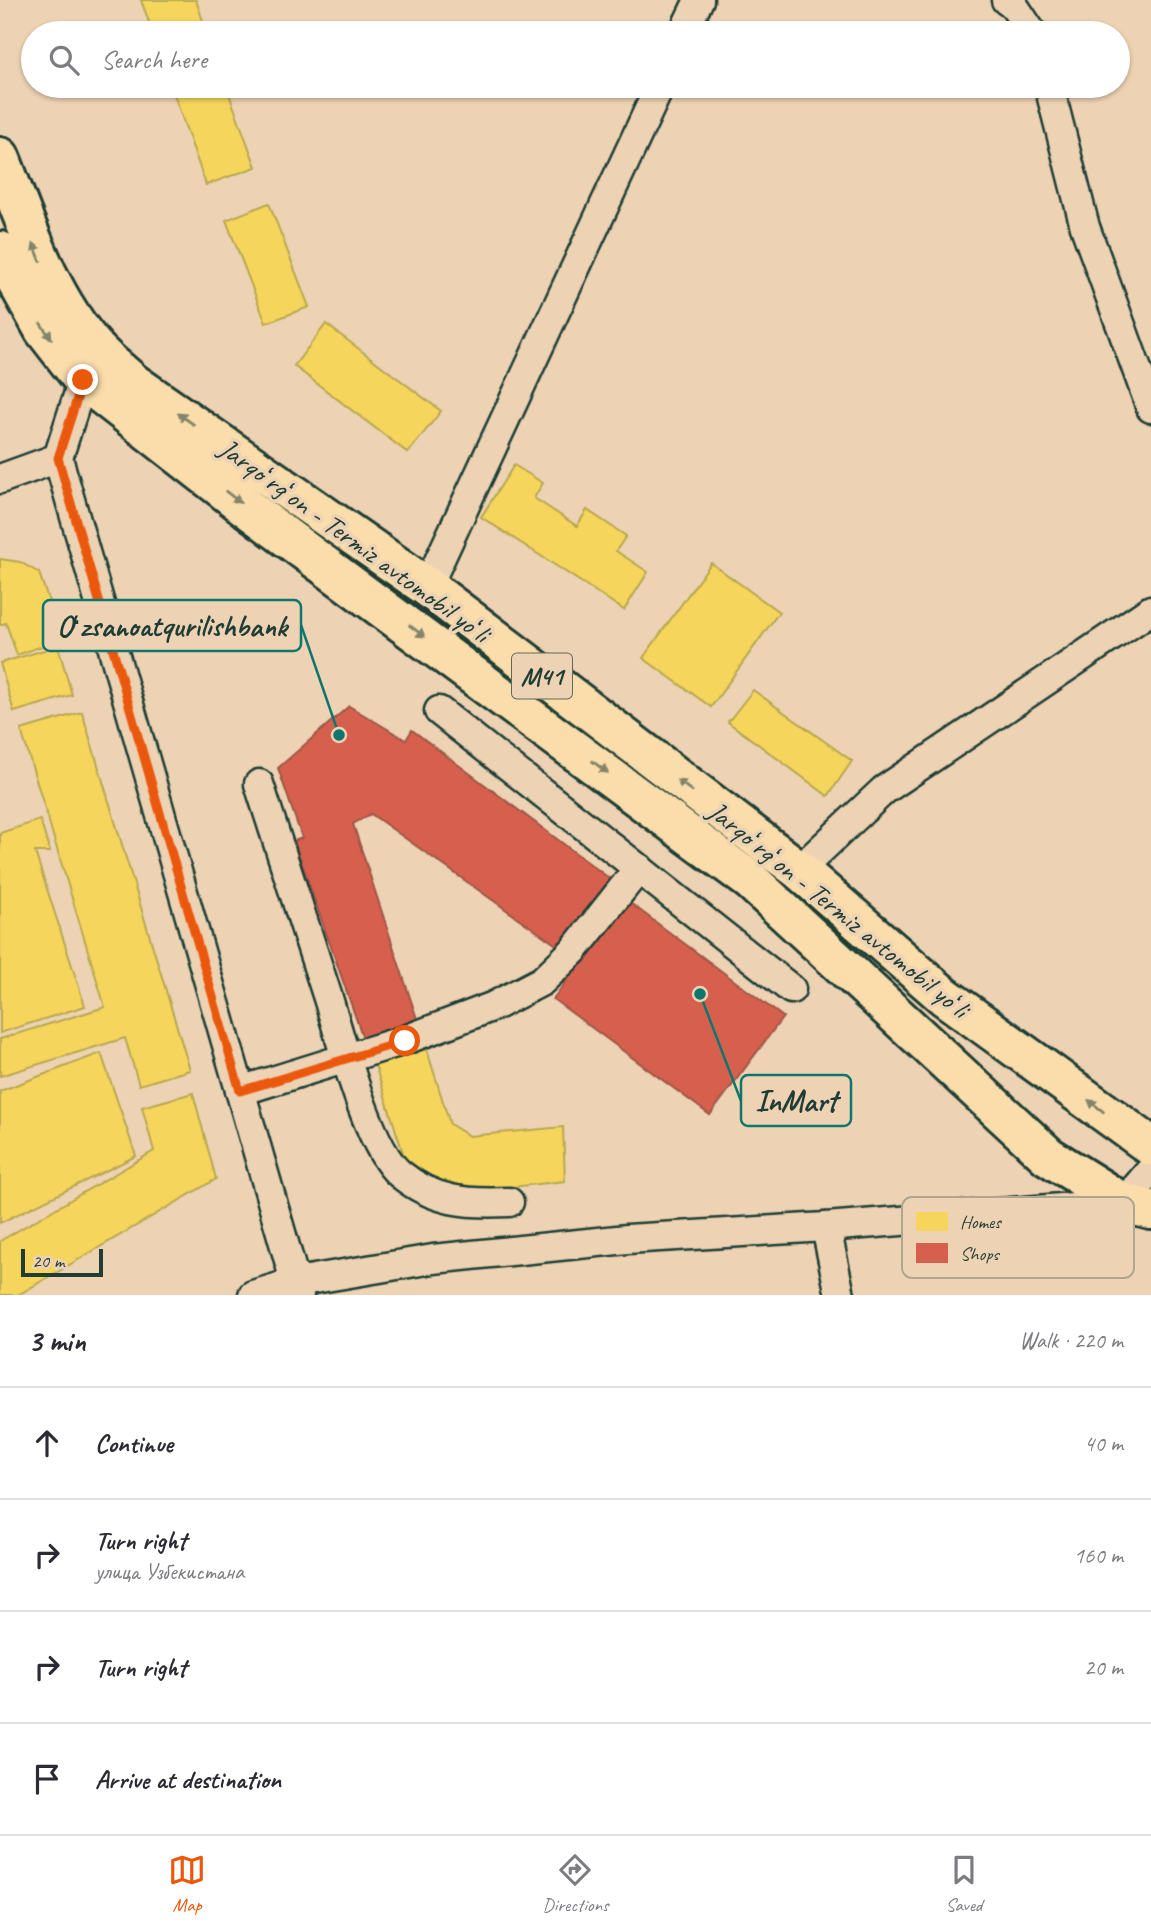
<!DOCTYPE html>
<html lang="en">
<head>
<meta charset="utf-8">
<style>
  :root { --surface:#fff; --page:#f2f2f3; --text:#2b2b33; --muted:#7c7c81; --line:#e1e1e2; --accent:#ea580c }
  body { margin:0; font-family:Caveat,sans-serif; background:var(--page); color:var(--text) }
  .scale { position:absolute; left:21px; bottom:18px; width:82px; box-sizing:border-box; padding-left:7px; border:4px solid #1f3d34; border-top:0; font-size:19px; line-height:24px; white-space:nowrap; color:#1f3d34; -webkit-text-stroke:5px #edd3b4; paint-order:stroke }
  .stop { position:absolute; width:21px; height:21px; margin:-16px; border:5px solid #ea580c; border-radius:50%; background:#fff }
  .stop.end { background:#ea580c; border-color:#fff; box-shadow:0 2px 7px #0008 }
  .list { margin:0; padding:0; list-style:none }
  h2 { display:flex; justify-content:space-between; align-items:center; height:91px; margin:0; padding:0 28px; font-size:30px }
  h2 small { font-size:23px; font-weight:400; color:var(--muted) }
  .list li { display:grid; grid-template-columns:46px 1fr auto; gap:21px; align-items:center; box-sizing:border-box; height:112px; padding:0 28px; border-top:2px solid var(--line) }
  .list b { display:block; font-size:26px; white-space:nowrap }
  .list p { margin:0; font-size:23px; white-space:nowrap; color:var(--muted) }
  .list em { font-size:23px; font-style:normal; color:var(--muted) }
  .icon { flex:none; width:38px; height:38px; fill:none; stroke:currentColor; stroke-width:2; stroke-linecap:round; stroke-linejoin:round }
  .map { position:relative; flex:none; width:1151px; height:1295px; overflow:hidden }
  .search { position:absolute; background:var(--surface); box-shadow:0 2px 5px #0004; left:21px; right:21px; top:21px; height:77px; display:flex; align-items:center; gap:18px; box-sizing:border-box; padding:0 24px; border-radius:38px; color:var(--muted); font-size:26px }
  .sheet { height:539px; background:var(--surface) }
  nav { display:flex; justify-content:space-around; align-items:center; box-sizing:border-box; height:98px; border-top:2px solid var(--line); background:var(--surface); font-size:19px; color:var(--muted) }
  nav a { display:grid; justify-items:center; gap:4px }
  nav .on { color:var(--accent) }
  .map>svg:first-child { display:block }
  .homes { fill:#f6d55c; stroke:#b6a750; stroke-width:2 }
  .shops { fill:#d6604d; stroke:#9f5646; stroke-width:2 }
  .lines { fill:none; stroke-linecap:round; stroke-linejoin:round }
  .minor-casing { stroke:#1f3d34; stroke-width:33 }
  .highway-casing { stroke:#1f3d34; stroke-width:44 }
  .minor { stroke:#edd3b4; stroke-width:28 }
  .highway { stroke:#faddab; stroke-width:38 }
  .oneway { fill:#82856a }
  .route { stroke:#ea580c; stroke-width:9 }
  .labels { text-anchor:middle; stroke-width:7; stroke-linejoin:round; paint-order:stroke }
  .shield { fill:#edd3b4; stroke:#5d6a5a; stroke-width:2 }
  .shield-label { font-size:26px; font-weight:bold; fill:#1f3d34 }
  .street-label { font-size:28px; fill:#1f3d34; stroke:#edd3b4 }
  .key { fill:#edd3b4; stroke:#afa68e; stroke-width:2 }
  .key-label { font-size:19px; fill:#1f3d34 }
  .leader { fill:none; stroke:#0f766e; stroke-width:2.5 }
  .callout-dot { fill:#0f766e; stroke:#edd3b4; stroke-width:2.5 }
  .callout { fill:#edd3b4; stroke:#0f766e; stroke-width:2.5 }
  .callout-label { font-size:30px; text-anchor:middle; font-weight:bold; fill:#1f3d34 }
</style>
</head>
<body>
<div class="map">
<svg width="1151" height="1295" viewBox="0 0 1151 1295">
  <rect width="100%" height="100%" fill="#edd3b4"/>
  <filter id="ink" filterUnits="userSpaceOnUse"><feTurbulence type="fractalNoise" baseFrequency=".0143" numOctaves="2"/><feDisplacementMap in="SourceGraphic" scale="14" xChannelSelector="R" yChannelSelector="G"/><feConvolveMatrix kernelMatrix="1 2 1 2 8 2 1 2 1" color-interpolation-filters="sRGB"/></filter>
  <g filter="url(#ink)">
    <g class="homes">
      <path d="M141 0H196L206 30 197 33H153Z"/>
      <path d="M171 86H226L256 167 206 185Z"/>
      <path d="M269 203 309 307 266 323 226 220Z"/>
      <path d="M326 324 441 411 408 453 294 366Z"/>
      <path d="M514 465 543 483 534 498 577 526 587 510 626 536 616 551 648 572 624 610 481 517Z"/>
      <path d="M0 559 20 562 39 573 62 639 17 655 6 623 0 625Z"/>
      <path d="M711 563 779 612 711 707 643 658Z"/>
      <path d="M58 646 72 695 14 712 0 663Z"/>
      <path d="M753 690 852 761 828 796 728 722Z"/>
      <path d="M82 712 190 1070 139 1085 125 1038 0 1076V1039L105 1007 21 730Z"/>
      <path d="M40 820 50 852H35L85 1006 0 1033V833Z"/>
      <path d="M426 1047 450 1124 469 1136 563 1127 565 1181 456 1193 405 1159 375 1065Z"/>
      <path d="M101 1053 136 1156 0 1223V1091Z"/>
      <path d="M193 1093 216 1179 18 1295H0V1241L154 1151 142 1107Z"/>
    </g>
    <g class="shops">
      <path d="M349 706 406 740 412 730 614 882 562 949 371 814 353 824 418 1022 364 1041 294 841 302 838 278 768Z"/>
      <path d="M626 900 783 1017 710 1115 553 999Z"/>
    </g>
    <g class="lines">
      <g class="minor-casing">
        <g id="minor">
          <path d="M1006 0 1014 6 1032 33"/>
          <path d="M683 33 699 0"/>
          <path d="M1049 86 1085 227 1151 408"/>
          <path d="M58 458 299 1295"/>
          <path d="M0 479 58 458 83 380"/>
          <path d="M427 587 660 86"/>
          <path d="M439 711 791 989"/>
          <path d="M259 784C282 856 305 927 328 998 341 1039 368 1148 400 1174 434 1202 467 1204 509 1202"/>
          <path d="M799 870 884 790 1151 610"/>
          <path d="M240 1091 405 1040 494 1006 542 981 573 951 639 868"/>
          <path d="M826 1227 840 1295"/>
          <path d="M253 1295 296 1282 433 1259 627 1239 826 1227 1123 1203 1151 1170"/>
        </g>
      </g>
      <g class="highway-casing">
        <g id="highway">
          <path d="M0 157C26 223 48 295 96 349 107 361 120 371 132 382L427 587 799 870 944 996 1151 1146"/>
          <path d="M0 251 44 330 83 380 247 508 751 881 1048 1156 1123 1203 1151 1210"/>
        </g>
      </g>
      <use href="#minor" class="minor"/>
      <use href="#highway" class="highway"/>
    </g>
    <defs><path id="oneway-solid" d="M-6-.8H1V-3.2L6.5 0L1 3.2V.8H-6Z" transform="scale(1.75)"/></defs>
    <g class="oneway">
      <use href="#oneway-solid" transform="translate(37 252) rotate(-111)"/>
      <use href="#oneway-solid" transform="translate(46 331) rotate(55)"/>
      <use href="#oneway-solid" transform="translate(186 419) rotate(-145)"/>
      <use href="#oneway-solid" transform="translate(233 497) rotate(38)"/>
      <use href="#oneway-solid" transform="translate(417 631) rotate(37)"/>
      <use href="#oneway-solid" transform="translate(600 767) rotate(37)"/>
      <use href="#oneway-solid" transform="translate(685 786) rotate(-143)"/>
      <use href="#oneway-solid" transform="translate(1096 1106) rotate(-142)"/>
    </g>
  </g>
  <g class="lines" filter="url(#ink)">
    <path class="route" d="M83 380 58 458 240 1091 405 1041"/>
  </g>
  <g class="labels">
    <rect class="shield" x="512" y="653.5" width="60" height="45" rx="5"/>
    <g class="shield-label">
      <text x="542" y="685">M41</text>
    </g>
    <g class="street-label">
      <text transform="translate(355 540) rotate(36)" y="10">Jarqoʻrgʻon - Termiz avtomobil yoʻli</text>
      <text transform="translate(839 909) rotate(39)" y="10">Jarqoʻrgʻon - Termiz avtomobil yoʻli</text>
    </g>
  </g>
  <rect x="902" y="1197" width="232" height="81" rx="10" class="key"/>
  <rect x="916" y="1212" width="32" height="19" fill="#f6d55c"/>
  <rect x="916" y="1243" width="32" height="20" fill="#d6604d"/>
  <g class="key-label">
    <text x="960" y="1228">Homes</text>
    <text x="960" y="1260">Shops</text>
  </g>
  <path class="leader" d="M339 735L301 625M700 994L741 1101"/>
  <g class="callout-dot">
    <circle cx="339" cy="735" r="7"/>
    <circle cx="700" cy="994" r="7"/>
  </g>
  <g class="callout">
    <rect x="43" y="600" width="258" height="51" rx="7"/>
    <rect x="741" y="1075" width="110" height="51" rx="7"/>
  </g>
  <g class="callout-label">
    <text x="172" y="636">Oʻzsanoatqurilishbank</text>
    <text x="796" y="1111">InMart</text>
  </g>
</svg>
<div class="scale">20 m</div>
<div class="stop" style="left:405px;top:1041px"></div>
<div class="stop end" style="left:83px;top:380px"></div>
<div class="search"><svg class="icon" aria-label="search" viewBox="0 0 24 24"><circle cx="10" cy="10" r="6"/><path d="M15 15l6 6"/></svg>Search here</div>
</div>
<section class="sheet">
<h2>3 min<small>Walk · 220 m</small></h2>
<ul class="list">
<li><svg class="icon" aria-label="ahead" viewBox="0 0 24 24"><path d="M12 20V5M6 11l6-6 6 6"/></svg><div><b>Continue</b></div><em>40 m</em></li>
<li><svg class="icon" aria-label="right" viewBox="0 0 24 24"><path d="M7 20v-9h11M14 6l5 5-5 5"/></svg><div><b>Turn right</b><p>улица Узбекистана</p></div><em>160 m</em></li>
<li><svg class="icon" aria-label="right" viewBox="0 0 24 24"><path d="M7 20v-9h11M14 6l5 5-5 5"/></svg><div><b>Turn right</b></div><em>20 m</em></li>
<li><svg class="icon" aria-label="arrive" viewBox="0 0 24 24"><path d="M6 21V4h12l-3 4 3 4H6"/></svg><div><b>Arrive at destination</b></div></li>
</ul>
</section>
<nav>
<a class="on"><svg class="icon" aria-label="map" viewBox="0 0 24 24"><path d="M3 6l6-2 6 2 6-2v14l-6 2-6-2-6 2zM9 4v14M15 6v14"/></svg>Map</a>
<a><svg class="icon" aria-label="directions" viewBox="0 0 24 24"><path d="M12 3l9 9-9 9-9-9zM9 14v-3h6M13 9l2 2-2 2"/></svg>Directions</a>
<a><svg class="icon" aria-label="saved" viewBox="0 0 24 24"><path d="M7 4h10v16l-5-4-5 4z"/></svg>Saved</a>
</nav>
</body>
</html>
